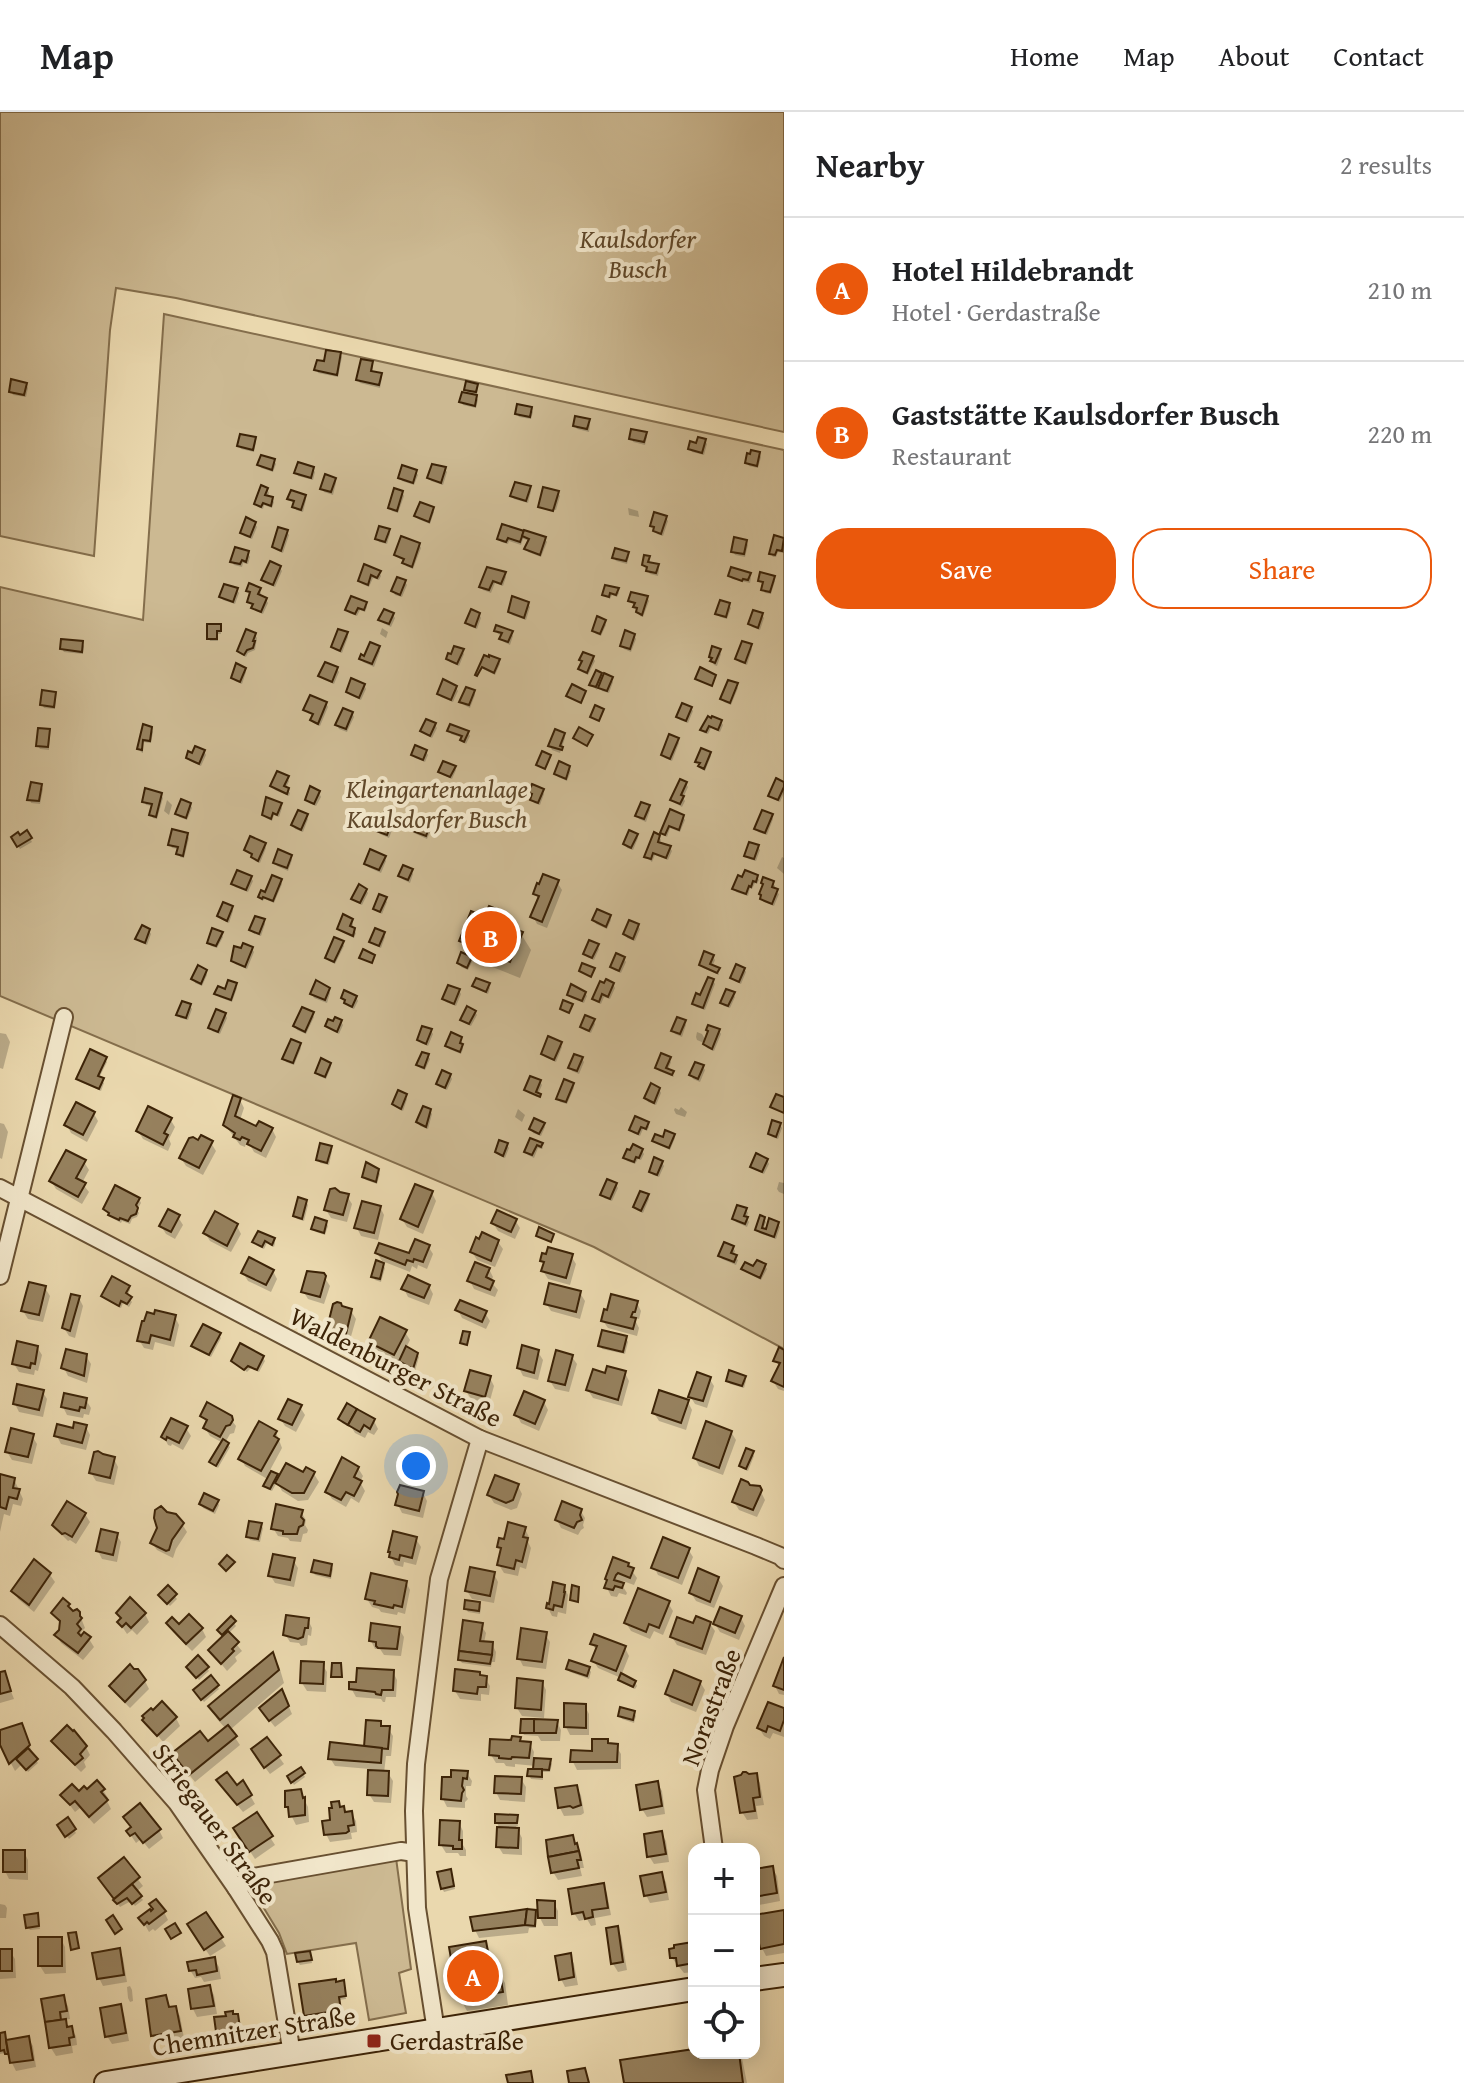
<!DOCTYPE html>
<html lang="en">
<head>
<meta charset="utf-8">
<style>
  :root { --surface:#fff; --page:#f6f6f6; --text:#202124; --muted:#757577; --line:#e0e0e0; --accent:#ea580c }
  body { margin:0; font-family:"Gentium Book Plus",serif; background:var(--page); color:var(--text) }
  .controls { position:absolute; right:24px; bottom:24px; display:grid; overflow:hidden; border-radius:16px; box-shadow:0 4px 20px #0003 }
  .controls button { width:72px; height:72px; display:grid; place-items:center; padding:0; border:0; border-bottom:2px solid var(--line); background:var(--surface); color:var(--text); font:40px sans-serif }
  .you { position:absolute; left:416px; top:1354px; width:28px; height:28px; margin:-20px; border:6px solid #fff; border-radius:50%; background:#1a73e8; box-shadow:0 0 0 12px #1a73e833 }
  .badge { display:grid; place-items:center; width:52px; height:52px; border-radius:50%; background:var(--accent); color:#fff; font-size:26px; font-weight:700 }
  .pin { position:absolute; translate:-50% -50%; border:4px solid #fff; box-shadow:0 2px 8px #0006 }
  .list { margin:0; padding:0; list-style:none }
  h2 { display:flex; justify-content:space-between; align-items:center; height:104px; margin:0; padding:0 32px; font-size:34px }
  h2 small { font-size:26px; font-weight:400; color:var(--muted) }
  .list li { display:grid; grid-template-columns:52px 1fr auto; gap:24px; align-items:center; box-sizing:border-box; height:144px; padding:0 32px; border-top:2px solid var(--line) }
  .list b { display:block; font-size:30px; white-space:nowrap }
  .list p { margin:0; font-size:26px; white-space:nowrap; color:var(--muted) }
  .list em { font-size:26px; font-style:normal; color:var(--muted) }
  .actions { display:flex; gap:16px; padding:24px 32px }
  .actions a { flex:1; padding:18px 0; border:2px solid var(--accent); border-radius:32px; text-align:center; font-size:28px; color:var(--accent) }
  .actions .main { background:var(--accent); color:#fff }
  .icon { flex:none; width:44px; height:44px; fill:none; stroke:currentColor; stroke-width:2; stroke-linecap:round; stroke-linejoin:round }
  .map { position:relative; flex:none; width:784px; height:1971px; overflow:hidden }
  header { display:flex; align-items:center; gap:48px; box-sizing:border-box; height:112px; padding:0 40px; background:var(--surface); border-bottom:2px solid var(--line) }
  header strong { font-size:38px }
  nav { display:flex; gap:44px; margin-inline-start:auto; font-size:28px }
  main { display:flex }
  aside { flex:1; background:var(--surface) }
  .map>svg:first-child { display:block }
  .green { fill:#ccb992; stroke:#846e4c; stroke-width:2 }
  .shadow { fill:#0003 }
  .building { fill:#96815e; stroke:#3c2307; stroke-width:2 }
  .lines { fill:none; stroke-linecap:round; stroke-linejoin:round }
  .minor-casing { stroke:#685031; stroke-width:20 }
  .secondary-casing { stroke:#3c2307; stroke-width:26 }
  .minor { stroke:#f1e6ca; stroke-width:16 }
  .secondary { stroke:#f1e6ca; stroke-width:22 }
  .poi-dot { fill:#8f2418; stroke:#f1e6ca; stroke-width:3 }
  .labels { text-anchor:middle; stroke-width:8; stroke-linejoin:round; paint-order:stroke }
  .park-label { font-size:26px; font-style:italic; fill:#60482a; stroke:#f1e6ca }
  .street-label { font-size:26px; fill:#3c2307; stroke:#f1e6ca }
  .poi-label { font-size:26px; fill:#3c2307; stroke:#f1e6ca; text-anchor:start }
</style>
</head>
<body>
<header>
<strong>Map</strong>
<nav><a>Home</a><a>Map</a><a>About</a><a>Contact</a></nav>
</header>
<main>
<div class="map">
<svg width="784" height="1971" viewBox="0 0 784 1971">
  <rect width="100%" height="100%" fill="#ead8ae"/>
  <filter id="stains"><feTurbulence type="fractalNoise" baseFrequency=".0025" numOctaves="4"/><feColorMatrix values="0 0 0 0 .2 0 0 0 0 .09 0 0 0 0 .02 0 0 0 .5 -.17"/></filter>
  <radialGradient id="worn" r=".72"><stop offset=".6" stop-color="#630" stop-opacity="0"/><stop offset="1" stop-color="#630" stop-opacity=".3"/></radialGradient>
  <g class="green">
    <path d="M0 0H784V320L176 186 116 176 110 218 94 444 0 424Z"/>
    <path d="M164 202 784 338V1237L594 1135 0 884V475L143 508Z"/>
    <path d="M396 1746 411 1857 399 1861 406 1901 369 1908 356 1831 287 1842 279 1821 262 1793 264 1771Z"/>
  </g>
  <g class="shadow">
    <path d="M340 242 342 245 338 265 318 261 317 258Z"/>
    <path d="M372 251 373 254 372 261 380 263 382 266 380 276 360 271 358 268Z"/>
    <path d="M26 272 28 276 26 285 13 283 11 279Z"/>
    <path d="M476 274 478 277 477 283 474 282 478 288 476 296 463 293 461 290 470 283 466 278Z"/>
    <path d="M531 297 533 300 531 307 519 305 517 302Z"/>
    <path d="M588 309 590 313 589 320 577 317 575 314Z"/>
    <path d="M645 321 647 325 645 333 633 330 632 327Z"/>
    <path d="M254 327 256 330 254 340 241 337 239 334Z"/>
    <path d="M705 329 707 332 704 343 692 340 690 337Z"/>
    <path d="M759 341 761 345 758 356 749 354 747 351Z"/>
    <path d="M274 349 276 352 273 360 261 356 259 353Z"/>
    <path d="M313 357 315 360 313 368 298 364 297 361Z"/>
    <path d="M445 357 447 360 443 373 431 369 429 365Z"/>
    <path d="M416 360 418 363 414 373 402 369 401 366Z"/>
    <path d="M335 368 336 371 333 383 324 380 322 377Z"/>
    <path d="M529 376 531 379 528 391 514 387 512 384Z"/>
    <path d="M267 377 269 381 267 385 272 387 274 390 272 396 264 393 263 397 258 395 256 392Z"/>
    <path d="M402 380 404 384 398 401 392 399 390 395Z"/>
    <path d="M558 381 560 384 556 398 540 393Z"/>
    <path d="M305 385 306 388 303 400 296 398 295 391 290 387Z"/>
    <path d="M432 396 434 400 430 412 418 407 416 404Z"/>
    <path d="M628 396 638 399 639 405 629 403Z"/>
    <path d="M666 406 668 409 663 424 657 422 652 413Z"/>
    <path d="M255 412 257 415 252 427 244 424 242 421Z"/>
    <path d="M503 414 545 427 547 430 541 445 528 440 527 437 530 429 523 427 521 433 509 429 508 432 501 430 499 427Z"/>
    <path d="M389 419 390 422 387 432 379 430 377 426Z"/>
    <path d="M287 420 289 423 283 441 276 438 274 435Z"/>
    <path d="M776 426 784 428V441L778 440 776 445H773L771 442Z"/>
    <path d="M746 429 748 433 745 445 735 443 733 439Z"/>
    <path d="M419 432 421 436 413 457 406 454 405 449 399 446 397 443Z"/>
    <path d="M248 441 250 445 248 452 243 451 242 455 234 453 232 450Z"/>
    <path d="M628 442 629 445 627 452 616 449 614 446Z"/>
    <path d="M649 446 650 452 658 454 659 458 658 464 650 462 644 453Z"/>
    <path d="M365 455 379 460 381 464 379 468 373 466 369 475 362 472 360 469Z"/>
    <path d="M280 456 282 459 275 475 265 471 264 468Z"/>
    <path d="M504 462 506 465 503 474 495 471 491 481 483 478 481 475Z"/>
    <path d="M749 463 751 466 750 471 732 467 730 464Z"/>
    <path d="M773 465 775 469 771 482 765 481 763 478 765 472 760 469Z"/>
    <path d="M405 470 407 473 402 485 395 483 393 479Z"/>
    <path d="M259 477 261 481 259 485 266 488 268 491 263 502 256 499 254 494 249 490 251 484 248 479Z"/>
    <path d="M237 478 239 481 235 492 223 488 221 485Z"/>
    <path d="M617 478 619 481 617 485 612 483 610 487 604 483Z"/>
    <path d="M647 485 649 489 643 505 640 504 636 493 630 488Z"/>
    <path d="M365 492 367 495 365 500 360 498 357 504 349 501 347 498Z"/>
    <path d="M528 492 530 495 526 508 512 503 510 500Z"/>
    <path d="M729 493 731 496 727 507 720 505 718 502Z"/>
    <path d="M479 502 481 506 477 517 469 514 467 511Z"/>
    <path d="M393 503 395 506 391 515 383 511 381 508Z"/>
    <path d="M762 503 764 506 760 518 752 515 750 512Z"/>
    <path d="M604 509 606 513 601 524 596 522 594 519Z"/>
    <path d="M220 514 221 522H218V529H210L209 526Z"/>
    <path d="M382 516 388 520 386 526 380 522Z"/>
    <path d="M496 519 511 521 513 524 510 533 504 530 502 527 503 524 498 522Z"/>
    <path d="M347 522 348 525 342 541 335 538 333 535Z"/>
    <path d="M255 523 257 526 255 538 248 541 246 545 241 542 239 539Z"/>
    <path d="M634 523 636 527 631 540 624 537 622 534Z"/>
    <path d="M82 531 84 534 83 542 64 540 62 537Z"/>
    <path d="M750 534 752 537 747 553 739 550 737 547Z"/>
    <path d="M378 536 380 539 374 555 363 550 361 546Z"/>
    <path d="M462 539 464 542 459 554 450 550 448 547Z"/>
    <path d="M719 539 721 542 717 554 714 553 711 545Z"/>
    <path d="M593 546 595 549 588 563 582 560 580 557Z"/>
    <path d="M498 548 500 552 495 563 483 557 481 554Z"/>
    <path d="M244 557 246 560 242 572 235 569 233 565Z"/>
    <path d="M337 557 339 560 334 572 323 567 321 564Z"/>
    <path d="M601 562 604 567 611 566 613 570 609 581 602 579 599 573 597 578 591 573Z"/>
    <path d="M364 573 366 577 361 588 350 583 348 580Z"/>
    <path d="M736 573 738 576 731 593 724 590 722 587Z"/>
    <path d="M456 576 458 579 453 590 441 585 439 582Z"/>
    <path d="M474 580 475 583 470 596 464 593 462 590Z"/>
    <path d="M54 582 56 585 55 597 44 596 42 592Z"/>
    <path d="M326 591 328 595 320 614 314 611 312 608 314 604 308 601 306 598Z"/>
    <path d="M691 596 693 599 688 611 680 608 678 605Z"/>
    <path d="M352 601 354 605 347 620 339 617 337 613Z"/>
    <path d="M709 607 721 610 723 613 720 620 711 616 708 622 704 621 702 618Z"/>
    <path d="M435 613 437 616 432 626 425 622 423 619Z"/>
    <path d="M151 616 153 620 151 631 143 630V641L141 640 139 637 140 629 144 630 142 627Z"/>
    <path d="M449 618 468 621 470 624 466 632 462 628 463 626 451 622Z"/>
    <path d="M48 619 50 622 49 638 40 637 38 634Z"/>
    <path d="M564 623 565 626 560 641 552 638 550 634Z"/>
    <path d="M677 628 679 631 672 649 665 646 663 643Z"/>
    <path d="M204 639 206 643 201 654 190 649 188 646Z"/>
    <path d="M426 640 428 643 425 650 415 646 413 643Z"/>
    <path d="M709 641 711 644 705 659 698 650Z"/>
    <path d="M454 655 456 658 452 667 443 663 441 660Z"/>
    <path d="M569 656 571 659 567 669 558 665 556 662Z"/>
    <path d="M287 666 289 669 286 676 290 681 289 684 275 678 273 674Z"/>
    <path d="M686 672 688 675 683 686 685 689 682 695 675 691 673 688Z"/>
    <path d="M784 672V681L780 690 773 687 771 683Z"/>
    <path d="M41 674 43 677 40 692 31 691 30 687Z"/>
    <path d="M542 679 544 682 540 693 534 691 531 681Z"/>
    <path d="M319 681 321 685 316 694 309 691 307 688Z"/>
    <path d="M161 683 163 686 157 707 153 706 151 703 153 694 146 693 144 689Z"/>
    <path d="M167 688 172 693 169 703 164 699Z"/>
    <path d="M190 692 192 696 187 708 179 705 177 701Z"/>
    <path d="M280 693 282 696 279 705 274 703 272 709 266 706 264 703Z"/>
    <path d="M648 695 650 698 646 710 639 707 637 704Z"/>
    <path d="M671 700 683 705 685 708 680 720 670 716 667 725 662 721Z"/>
    <path d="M771 703 773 707 767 723 758 720 757 717Z"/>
    <path d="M306 704 308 707 303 720 295 717 293 713Z"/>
    <path d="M394 705 396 708 389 726 380 722 378 718Z"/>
    <path d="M429 715 431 718 427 727 414 721 412 718Z"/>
    <path d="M27 721 32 730 20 737 13 726H19Z"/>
    <path d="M187 723 189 726 184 746 180 745 179 737 172 736 170 732Z"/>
    <path d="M636 723 638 726 633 738 627 736 625 732Z"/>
    <path d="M659 725 661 728 659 732 670 736 672 739 668 748 655 743 652 750 646 745Z"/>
    <path d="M264 733 266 736 260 751 255 749 254 744 248 741 246 738Z"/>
    <path d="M758 735 760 738 756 749 749 747 747 744Z"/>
    <path d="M290 744 292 748 288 759 277 754 275 751Z"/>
    <path d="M384 745 386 749 381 761 368 755 366 752Z"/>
    <path d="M782 745 784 746V762L777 756Z"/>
    <path d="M411 758 413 762 410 771 402 767 400 764Z"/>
    <path d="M757 765 759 768 757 772 755 771 752 777 750 776 748 784 736 780 735 777Z"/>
    <path d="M251 766 253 769 248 780 235 775 233 772Z"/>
    <path d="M280 769 282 772 274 791 265 787 262 789 260 785 266 783Z"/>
    <path d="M557 770 562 778 547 816 537 812 533 804 539 788 535 781Z"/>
    <path d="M773 771 775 774 773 778 779 782 774 794 764 790 762 787Z"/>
    <path d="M366 778 368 781 362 793 356 790 354 787Z"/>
    <path d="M385 787 387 790 382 802 376 797Z"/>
    <path d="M232 796 233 799 229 811 221 807 219 804Z"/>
    <path d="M503 802 513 819 521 822 531 838 520 866 470 846 461 829 485 807Z"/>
    <path d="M610 805 611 808 607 817 596 812 594 808Z"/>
    <path d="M352 808 353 812 352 817 356 821 354 826 342 820 340 817Z"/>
    <path d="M264 809 265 812 261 824 253 821 251 818Z"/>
    <path d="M638 814 640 817 635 829 627 826 625 822Z"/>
    <path d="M149 819 151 822 147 833 140 830 138 827Z"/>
    <path d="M221 821 223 825 217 836 211 834 209 830Z"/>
    <path d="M383 821 385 825 381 836 374 833 372 830Z"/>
    <path d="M342 831 344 834 335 852 329 849 327 846Z"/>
    <path d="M597 834 599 837 594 848 587 845 585 842Z"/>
    <path d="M252 837 254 840 247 857 235 852 233 848Z"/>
    <path d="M713 845 715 848 712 855 718 858 719 863 703 856 701 853Z"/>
    <path d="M470 846 472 850 468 858 461 855 459 851Z"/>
    <path d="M624 847 626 850 621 861 614 858 612 855Z"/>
    <path d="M744 857 746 860 741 872 735 869 733 866Z"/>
    <path d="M206 859 207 863 202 874 195 871 194 867Z"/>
    <path d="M713 869 715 872 705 898 696 895 694 892 701 886Z"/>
    <path d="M613 872 615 876 610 887 604 885 601 892 596 890 594 887Z"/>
    <path d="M235 873 237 876 232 890 219 885 217 881 226 880Z"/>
    <path d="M488 873 490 876 488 882 477 877 475 874Z"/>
    <path d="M328 877 330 881 327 891 314 886 312 882Z"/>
    <path d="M459 879 461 882 456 894 446 890 444 887Z"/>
    <path d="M585 881 587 884 584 891 571 886 569 883Z"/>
    <path d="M733 882 735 885 730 896 724 894 722 891Z"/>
    <path d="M356 885 358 889 354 897 348 894 343 886Z"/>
    <path d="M190 894 192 897 188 908 180 906 179 902Z"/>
    <path d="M475 900 477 903 471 914 465 911 463 907Z"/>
    <path d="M225 902 227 906 220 922 212 919 211 915Z"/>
    <path d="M312 902 314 905 306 922 297 918 295 914Z"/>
    <path d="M593 908 595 912 591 921 584 918 582 915Z"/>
    <path d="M341 910 343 913 339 922 330 917 328 914Z"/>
    <path d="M684 910 686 913 682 925 675 922 673 919Z"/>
    <path d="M431 919 433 922 428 934 421 931 419 928Z"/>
    <path d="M719 919 721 922 714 939 707 936 704 931 697 928 696 925 697 920 702 922 706 929Z"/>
    <path d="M0 921 6 922 10 930 3 957 0 956Z"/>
    <path d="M461 927 463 937 461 942 449 937 447 933Z"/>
    <path d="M560 932 562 935 556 950 545 945 543 942Z"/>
    <path d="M299 933 301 936 294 953 286 950 285 947Z"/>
    <path d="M428 944 430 947 425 958 420 956 418 953Z"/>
    <path d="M105 947 107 950 99 966 104 971 101 979 81 970 79 967Z"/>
    <path d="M582 947 584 950 579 962 572 959 570 955Z"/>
    <path d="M669 947 671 950 668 958 672 960 674 965 659 959 657 956Z"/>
    <path d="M329 952 331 955 326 967 319 964 317 961Z"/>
    <path d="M703 955 705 958 700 970 693 967 691 963Z"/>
    <path d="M450 963 452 967 447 978 440 975 438 972Z"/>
    <path d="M540 970 542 973 537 985 528 981 526 978Z"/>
    <path d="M573 972 574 976 567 992 560 990 558 986Z"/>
    <path d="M659 977 661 981 656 993 648 990 646 986Z"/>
    <path d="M405 984 407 987 403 999 396 995 394 992Z"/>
    <path d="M240 988 244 996 240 1008 257 1017H272L276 1025 266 1046 254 1040 250 1033 246 1031 245 1035 240 1033 225 1013Z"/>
    <path d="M681 995 687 1000 685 1005 676 1002 674 998 675 996 679 998Z"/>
    <path d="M518 997 525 1003 522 1010 515 1005Z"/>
    <path d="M430 999 432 1002 428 1017 420 1014 418 1010Z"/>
    <path d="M94 1002 98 1009 87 1030 71 1021 67 1013Z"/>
    <path d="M170 1007 175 1015 169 1027 171 1032 168 1039 143 1027 138 1019Z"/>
    <path d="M0 1011 4 1012 8 1020 2 1047 0 1046Z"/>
    <path d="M647 1011 649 1015 647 1019 643 1017 640 1024 633 1021 631 1017Z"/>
    <path d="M543 1012 545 1015 541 1024 533 1021 531 1017Z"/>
    <path d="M780 1013 782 1016 778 1027 772 1025 770 1022Z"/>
    <path d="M673 1023 675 1026 670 1038 657 1032 655 1029Z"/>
    <path d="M531 1028 541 1033 543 1036 542 1037 538 1036 534 1046 528 1043 526 1040Z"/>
    <path d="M211 1031 216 1039 203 1063 186 1054 181 1046Z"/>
    <path d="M507 1033 509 1036 505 1046 499 1043 497 1040Z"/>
    <path d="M330 1036 332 1039 329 1053 320 1051 318 1047Z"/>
    <path d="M642 1039 644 1042 641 1048 638 1047 635 1052 627 1049 625 1046Z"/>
    <path d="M767 1048 769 1052 764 1062 755 1058 753 1055Z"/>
    <path d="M84 1050 89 1058 82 1071 89 1080 82 1092 56 1077 51 1069Z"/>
    <path d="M662 1051 664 1054 659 1065 653 1063 651 1060Z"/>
    <path d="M378 1058 380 1062 377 1072 366 1068 364 1065Z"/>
    <path d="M779 1070 784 1071V1082L779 1080 777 1077Z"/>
    <path d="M616 1073 618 1076 612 1089 604 1086 603 1083Z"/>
    <path d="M432 1081 436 1089 423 1122 407 1115 402 1107Z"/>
    <path d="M347 1084 352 1092 347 1110 331 1106 326 1098Z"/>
    <path d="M648 1084 649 1087 643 1101 637 1098 635 1095Z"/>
    <path d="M139 1087 141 1091 137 1098 139 1101 137 1105 132 1107 130 1112 122 1109 121 1111 112 1106 105 1097Z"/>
    <path d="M306 1089 308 1093 304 1109 297 1107 295 1104Z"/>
    <path d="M380 1095 384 1103 378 1128 361 1124 357 1116Z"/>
    <path d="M746 1098 748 1101 746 1106 749 1110 747 1115 736 1110 734 1106Z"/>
    <path d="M178 1105 183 1113 175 1127 166 1122 161 1114Z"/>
    <path d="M764 1107 766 1110 763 1118 767 1120 778 1112 780 1115 776 1127 759 1121 758 1118Z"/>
    <path d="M515 1108 520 1116 515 1127 498 1119 493 1111Z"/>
    <path d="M326 1110 328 1114 325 1123 316 1120 314 1117Z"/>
    <path d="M237 1114 241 1122 231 1140 210 1129 205 1121Z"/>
    <path d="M274 1128 275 1131 274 1135 267 1131 264 1137 256 1133 254 1130Z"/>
    <path d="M498 1130 503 1137 495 1155 477 1148 472 1140Z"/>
    <path d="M428 1134 433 1142 427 1157 418 1153 417 1157 412 1154 410 1160 382 1149 377 1141 410 1144Z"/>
    <path d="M733 1136 735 1139 733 1144 738 1148 736 1153 722 1147 720 1144Z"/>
    <path d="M571 1144 576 1152 570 1173 548 1167 543 1159 545 1153 542 1148Z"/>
    <path d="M383 1153 385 1156 381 1170 375 1168 373 1165Z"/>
    <path d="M765 1154 767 1157 761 1168 745 1160 744 1157Z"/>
    <path d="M489 1157 493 1165 491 1170 498 1178 495 1185 474 1177 470 1169Z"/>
    <path d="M273 1159 277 1167 271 1180 248 1169 243 1161Z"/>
    <path d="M323 1163 330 1174 324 1192 308 1187 303 1179Z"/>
    <path d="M429 1174 433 1182 429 1193 408 1185 404 1177Z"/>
    <path d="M129 1175 130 1178 127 1184 132 1190 129 1195 123 1191 121 1196 105 1187 103 1183Z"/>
    <path d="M45 1176 50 1184 43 1210 28 1207 23 1199Z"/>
    <path d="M580 1181 585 1189 580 1207 551 1199 546 1191Z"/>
    <path d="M79 1186 83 1194 75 1226 69 1224 64 1216Z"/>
    <path d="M637 1191 641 1199 639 1207 634 1206 639 1216 637 1224 608 1216 603 1209Z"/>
    <path d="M342 1196 351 1199 356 1207 350 1228 333 1224 329 1216Z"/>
    <path d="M458 1198 485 1201 490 1209 486 1217 462 1206Z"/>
    <path d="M175 1205 179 1213 174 1235 155 1230 153 1238 144 1236 139 1228Z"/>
    <path d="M405 1220 410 1228 406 1236 417 1242 419 1245 415 1259 404 1253 400 1247 399 1250 375 1238 370 1230Z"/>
    <path d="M219 1223 221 1226 211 1245 195 1237 193 1233Z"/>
    <path d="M626 1226 628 1230 625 1242 602 1237 600 1233Z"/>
    <path d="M37 1235 42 1243 38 1259 35 1258 34 1263 19 1260 14 1252Z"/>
    <path d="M538 1240 543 1248 538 1268 523 1264 519 1256Z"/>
    <path d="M784 1240V1279L778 1277 773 1269 780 1256 776 1249Z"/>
    <path d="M86 1244 91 1252 87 1271 68 1264 64 1256Z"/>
    <path d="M572 1245 577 1252 569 1280 555 1277 550 1269Z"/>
    <path d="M263 1246 265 1249 259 1260 251 1256 247 1260 233 1249Z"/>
    <path d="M625 1261 629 1269 622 1294 593 1286 588 1278 606 1263Z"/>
    <path d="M744 1265 746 1269 744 1276 730 1272 728 1268Z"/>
    <path d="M490 1266 494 1274 489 1292 471 1287 466 1279Z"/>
    <path d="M709 1266 714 1274 707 1296 695 1292 690 1284Z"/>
    <path d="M42 1279 47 1287 43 1305 19 1300 15 1292Z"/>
    <path d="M86 1288 91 1296 89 1303 84 1302 83 1306 67 1303 63 1295Z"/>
    <path d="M544 1290 548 1298 539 1319 521 1311 517 1303Z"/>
    <path d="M688 1290 692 1298 686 1318 659 1309 654 1301Z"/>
    <path d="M300 1295 305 1303 296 1320 285 1314 280 1306Z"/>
    <path d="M202 1304 230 1306 236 1314 234 1321 230 1322 225 1331 230 1335 218 1356 212 1350 223 1331 210 1324 205 1316 207 1312Z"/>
    <path d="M340 1307 374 1309 378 1317 374 1323 368 1320 365 1326 355 1321 352 1316 342 1311Z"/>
    <path d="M86 1315 90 1323 86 1338 61 1332 57 1324Z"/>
    <path d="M186 1316 191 1324 183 1338 172 1332 171 1334 168 1333 164 1325Z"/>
    <path d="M276 1320 282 1336 269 1360 277 1364 279 1368 314 1362 319 1370 308 1388 298 1389 282 1379 277 1370 272 1379 267 1377 266 1374 269 1368 245 1354 241 1346Z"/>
    <path d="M731 1320 736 1328 723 1363 699 1354 695 1346Z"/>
    <path d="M32 1324 37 1332 32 1352 12 1348 7 1340Z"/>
    <path d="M752 1341 754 1344 748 1359 743 1357 741 1354Z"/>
    <path d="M114 1347 118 1355 114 1373 96 1369 91 1361Z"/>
    <path d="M358 1356 363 1364 360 1370 365 1379 359 1391 351 1386 346 1395 332 1387 327 1379Z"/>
    <path d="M0 1364 14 1367 23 1387 21 1394 13 1392 10 1404 4 1402 0 1420Z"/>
    <path d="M518 1374 522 1382 517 1396 511 1398 494 1391 489 1383Z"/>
    <path d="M749 1375 759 1376 765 1388 757 1405 739 1398 734 1390Z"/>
    <path d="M423 1381 427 1389 423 1406 402 1401 398 1393Z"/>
    <path d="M217 1389 219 1393 215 1402 203 1396 201 1392Z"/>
    <path d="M580 1398 585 1406 583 1413 584 1416 581 1418 578 1423 561 1416 557 1408Z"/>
    <path d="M301 1400 306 1408 305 1413 308 1418 307 1421 303 1422 301 1430 290 1429 288 1426 278 1424 273 1416Z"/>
    <path d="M85 1402 90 1410 76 1432 70 1428 68 1429 60 1421 55 1413Z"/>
    <path d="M182 1412 187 1420 176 1437 173 1446 157 1438 152 1431Z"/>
    <path d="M261 1413 263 1416 260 1430 250 1428 248 1424Z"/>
    <path d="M525 1417 529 1425 528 1430 531 1436 526 1457 520 1455 518 1464 504 1461 499 1453 502 1440 499 1435Z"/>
    <path d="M116 1422 121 1430 117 1450 102 1447 98 1439Z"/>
    <path d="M416 1427 421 1435 416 1453 404 1450 403 1455 395 1453 391 1445Z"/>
    <path d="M688 1437 693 1445 682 1473 658 1463 654 1455Z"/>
    <path d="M293 1448 298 1456 294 1475 275 1471 270 1463Z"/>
    <path d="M627 1452 637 1466 634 1473 623 1469 619 1471 622 1473 627 1481 626 1483 619 1481 617 1485 611 1484 607 1476 608 1469Z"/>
    <path d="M331 1454 333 1457 331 1467 315 1463 313 1460Z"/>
    <path d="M494 1462 498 1470 494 1491 472 1487 467 1479Z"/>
    <path d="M50 1463 55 1470 34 1500 18 1487 14 1479Z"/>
    <path d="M718 1466 723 1474 714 1496 696 1489 691 1481Z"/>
    <path d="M406 1470 410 1478 405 1502 398 1500 397 1503 381 1500 379 1497 372 1495 367 1487Z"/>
    <path d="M564 1475 568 1483 566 1502 558 1500 557 1505 552 1504 548 1496Z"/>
    <path d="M168 1476 177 1487 170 1494 163 1487Z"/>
    <path d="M668 1491 673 1499 663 1523 654 1519 650 1527 631 1519 626 1511Z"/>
    <path d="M479 1492 481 1495 480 1502 468 1500 466 1497Z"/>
    <path d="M68 1493 73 1501H79L85 1516 81 1520 83 1524 89 1527 94 1535 83 1548 61 1531 57 1524 62 1513 53 1501Z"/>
    <path d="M118 1501 145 1502 149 1510 137 1523 132 1518 127 1522 119 1510 122 1508Z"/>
    <path d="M741 1506 745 1514 739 1528 720 1520 715 1512Z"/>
    <path d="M231 1507 236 1514 228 1522 242 1539 235 1545 237 1549 227 1559 210 1538 224 1525 221 1521Z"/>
    <path d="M308 1508 312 1516 311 1524 308 1523 307 1533 301 1534 299 1531 290 1530 285 1522Z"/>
    <path d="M168 1512 179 1515 202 1517 206 1525 192 1539 173 1520Z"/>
    <path d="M710 1512 715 1519 706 1543 677 1533 672 1525 695 1514Z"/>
    <path d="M481 1513 486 1521 484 1531 492 1532 496 1540 495 1550H492L491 1555 462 1551 460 1548Z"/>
    <path d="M399 1517 404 1525 401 1544 384 1543 380 1537H375L371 1529Z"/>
    <path d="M545 1522 550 1530 546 1557 523 1554 519 1546Z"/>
    <path d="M592 1531 625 1536 629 1544 621 1564 635 1570 637 1574 635 1577 622 1571 621 1566 598 1556 593 1548 597 1540Z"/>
    <path d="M272 1543 279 1554 284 1571 230 1618 240 1633 195 1670 179 1650 226 1617 217 1607 210 1595Z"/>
    <path d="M784 1551V1583L779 1582 775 1574Z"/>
    <path d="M322 1552 327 1560 326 1580 307 1579 302 1571Z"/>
    <path d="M207 1556 209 1559 199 1568 190 1558Z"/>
    <path d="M568 1557H589L591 1560 589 1567 570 1560Z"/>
    <path d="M393 1560 397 1568 396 1585H386L385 1590H383L381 1587 356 1585 351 1576Z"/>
    <path d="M4 1561 14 1587 0 1591V1562Z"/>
    <path d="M481 1566H485L490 1574 489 1583 481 1582V1589L460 1587 455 1579Z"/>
    <path d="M145 1569 149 1577 130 1596 116 1582 111 1574Z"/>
    <path d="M542 1570 546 1578 544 1606 522 1604 517 1596Z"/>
    <path d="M700 1570 705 1578 696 1600 671 1590 667 1582Z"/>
    <path d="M217 1574 219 1577 204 1590 197 1582Z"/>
    <path d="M286 1588 292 1602 275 1615 266 1604Z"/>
    <path d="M585 1594 589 1602V1623H570L566 1615Z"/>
    <path d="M784 1599V1625L773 1621 770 1627 764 1624 759 1616Z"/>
    <path d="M634 1601 636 1604 634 1611 622 1607 620 1604Z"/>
    <path d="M176 1606 180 1614 163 1630 145 1608Z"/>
    <path d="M557 1610 561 1618 560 1629H541L538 1624 524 1623 522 1620Z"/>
    <path d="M380 1611 383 1616H388L393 1624 391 1644H386L384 1661H388L393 1669 391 1691 374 1690 369 1682 370 1657 335 1654 330 1646 365 1635Z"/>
    <path d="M21 1613 33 1642 32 1643 38 1651 28 1660 22 1652 15 1659 4 1638 0 1627V1620Z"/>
    <path d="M519 1627 522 1631 530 1632 534 1640 533 1648 550 1649 552 1652 550 1660H543V1668L531 1667 529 1663 535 1659 536 1654 515 1652V1655L506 1654 504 1651H496L491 1643Z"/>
    <path d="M267 1628 284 1652 270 1662 258 1646Z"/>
    <path d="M53 1629 86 1635 90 1643 84 1650 86 1655 81 1660 58 1637Z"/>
    <path d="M609 1634H616L621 1642V1657L577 1658 573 1650Z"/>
    <path d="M300 1657 305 1665 294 1673 289 1665Z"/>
    <path d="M467 1661 472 1669 471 1674H466V1684L468 1687 465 1690V1696L447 1695 443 1687Z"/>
    <path d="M756 1663 760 1671 764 1693 756 1694 758 1707 747 1708 742 1700Z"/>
    <path d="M521 1667 526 1675 525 1690 500 1688 496 1680Z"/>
    <path d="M243 1671 255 1692 243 1700 223 1676H236Z"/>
    <path d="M657 1671 662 1679 665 1702 647 1705 642 1697Z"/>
    <path d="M576 1675 581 1683 584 1701 581 1703 564 1704 560 1696Z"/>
    <path d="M103 1678 108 1686 106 1687 111 1697 94 1712 80 1696 75 1700 63 1684Z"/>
    <path d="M300 1679 308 1695 309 1710 296 1713 287 1695Z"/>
    <path d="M338 1691 347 1702 351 1701 356 1709 357 1720 351 1721 352 1727 330 1730 326 1722 333 1709Z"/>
    <path d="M256 1703 275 1733 255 1747 240 1724Z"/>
    <path d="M516 1705 518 1714H516L522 1726V1743L503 1742 498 1734 500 1717 497 1711Z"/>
    <path d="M68 1708 76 1721 69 1727 60 1713Z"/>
    <path d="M459 1711 463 1719V1733L466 1738V1744H460L458 1741H446L441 1733Z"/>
    <path d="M159 1718 163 1726 149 1737 141 1727 136 1731 128 1719Z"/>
    <path d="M661 1721 666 1729 669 1750 654 1752 649 1744Z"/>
    <path d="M572 1725 581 1741 584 1756H580L582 1764 558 1768 553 1760Z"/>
    <path d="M24 1740 28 1748V1768L9 1767 5 1759Z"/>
    <path d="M123 1748 143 1774 136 1780 143 1788 135 1794 131 1789 120 1795 105 1774Z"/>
    <path d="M772 1756 777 1764 780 1789 759 1793 754 1783V1759Z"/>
    <path d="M661 1762 666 1770 669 1788 650 1791 646 1783Z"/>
    <path d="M452 1763 455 1777 444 1780 442 1776Z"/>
    <path d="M603 1773 607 1781 611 1803 595 1806 596 1813 591 1814 587 1807 579 1809 574 1801Z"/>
    <path d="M554 1791 558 1799V1814H544L540 1806Z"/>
    <path d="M0 1792 5 1793 7 1796 6 1806H0Z"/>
    <path d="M155 1798 164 1800 168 1808 155 1819 153 1817 149 1820 141 1806Z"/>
    <path d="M535 1800 537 1803 536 1816H529L528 1821 479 1826 475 1818Z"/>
    <path d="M784 1800V1841L766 1844 762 1836Z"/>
    <path d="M38 1806 40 1817 30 1818 28 1815Z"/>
    <path d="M617 1816 621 1824 627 1858 618 1860 613 1852 608 1818Z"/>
    <path d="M194 1821 221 1826 226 1834 210 1844Z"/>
    <path d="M61 1827 65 1835 66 1861 45 1862 40 1854Z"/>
    <path d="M485 1831 492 1843 495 1859H498L505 1871 508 1893 467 1899 460 1886Z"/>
    <path d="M692 1832 694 1835V1860L684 1861 672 1846Z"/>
    <path d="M0 1839H10L15 1847 16 1866 0 1867Z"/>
    <path d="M119 1839 123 1846 127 1870 103 1874 99 1866Z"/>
    <path d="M311 1844 312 1851 300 1853 298 1850Z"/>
    <path d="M570 1844 574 1852 578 1873 565 1875 561 1867Z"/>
    <path d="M214 1847 219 1855 221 1867 204 1870 201 1865 195 1866 190 1858Z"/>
    <path d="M337 1872 344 1874 346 1887 339 1888 341 1901 308 1907 306 1903Z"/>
    <path d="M130 1874 132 1878 133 1889 130 1890 128 1886 127 1875Z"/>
    <path d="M209 1875 214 1883 217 1902 197 1905 193 1897 190 1878Z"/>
    <path d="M165 1885 171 1897 175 1896 180 1904 184 1926 158 1932 153 1924 148 1888Z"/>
    <path d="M63 1886 68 1894 70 1907 64 1908 76 1924 77 1933 72 1934 73 1941 56 1944 51 1936 44 1889Z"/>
    <path d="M120 1894 124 1902 129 1929 112 1932 107 1924Z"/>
    <path d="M237 1904 241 1912 245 1931 224 1934 219 1926Z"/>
    <path d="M0 1923H4L7 1930 28 1926 33 1934 36 1955 16 1959 12 1951 10 1940 0 1942Z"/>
    <path d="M694 1939V1941H741L747 1971H626Z"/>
  </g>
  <g class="building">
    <path d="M326 238 341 240 337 263 314 258 317 248 324 249Z"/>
    <path d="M361 247 373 249 371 259 382 261 379 273 356 268Z"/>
    <path d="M11 267 27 271 24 283 9 280Z"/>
    <path d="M466 269 478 272 476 280 464 278Z"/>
    <path d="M462 280 477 283 475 294 459 290Z"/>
    <path d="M517 292 532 295 530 305 515 302Z"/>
    <path d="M575 304 590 307 587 317 573 314Z"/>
    <path d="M631 317 647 320 644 330 629 327Z"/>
    <path d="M240 322 256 325 253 338 237 334Z"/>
    <path d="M698 325 706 327 702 341 688 337 690 329 696 331Z"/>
    <path d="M751 338 760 340 757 354 745 351 747 341 750 342Z"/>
    <path d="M261 343 275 347 272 358 257 353Z"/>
    <path d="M298 350 314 355 311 366 294 361Z"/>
    <path d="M432 352 446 355 441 371 427 366Z"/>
    <path d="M402 353 417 358 413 371 398 366Z"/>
    <path d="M325 362 336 366 331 380 320 377Z"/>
    <path d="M515 370 531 374 526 389 510 384Z"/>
    <path d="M261 373 268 376 265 383 273 385 271 394 263 391 261 395 254 392Z"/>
    <path d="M543 375 559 379 553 399 538 395Z"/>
    <path d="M394 376 403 379 397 399 388 396Z"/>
    <path d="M291 378 306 383 301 398 292 395 294 389 287 387Z"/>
    <path d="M420 390 434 395 429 410 414 404Z"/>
    <path d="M654 400 667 404 661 422 653 419 654 415 650 414Z"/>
    <path d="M246 405 256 410 250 425 240 421Z"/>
    <path d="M502 412 524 419 520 430 508 426 506 430 497 427Z"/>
    <path d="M379 414 390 417 385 430 375 427Z"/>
    <path d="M278 415 288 418 281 439 272 435Z"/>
    <path d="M524 418 546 425 540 443 524 437 529 427 522 424Z"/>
    <path d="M774 423 784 426 782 439 777 438 775 443 769 442Z"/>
    <path d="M401 424 420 431 412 455 402 451 404 447 394 443Z"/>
    <path d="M734 425 747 428 744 442 731 440Z"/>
    <path d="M235 435 249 439 246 450 242 448 240 452 230 450Z"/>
    <path d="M615 436 629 440 626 449 612 446Z"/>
    <path d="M644 443 650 444 648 450 659 452 656 461 646 459 647 455 642 453Z"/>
    <path d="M270 449 281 454 273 473 261 468Z"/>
    <path d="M364 452 381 459 377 466 371 463 368 473 358 469Z"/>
    <path d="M487 455 506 460 501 472 493 469 489 478 479 475Z"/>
    <path d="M731 455 751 461 748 468 743 467 742 469 728 464Z"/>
    <path d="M760 460 775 464 770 480 761 478 763 470 758 469Z"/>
    <path d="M397 465 406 468 400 483 391 479Z"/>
    <path d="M249 471 261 476 258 482 267 486 261 500 251 496 253 492 247 490 250 480 246 479Z"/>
    <path d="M224 472 238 476 233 490 219 485Z"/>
    <path d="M605 473 619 476 616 483 610 481 609 485 602 483Z"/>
    <path d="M631 480 648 484 642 503 636 500 637 496 633 495 635 491 628 489Z"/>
    <path d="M351 484 367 490 364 498 358 496 355 502 345 498Z"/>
    <path d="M512 484 529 490 524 506 508 500Z"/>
    <path d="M720 488 730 491 726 505 715 502Z"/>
    <path d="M384 497 394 501 389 512 378 508Z"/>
    <path d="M471 497 480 501 475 515 465 511Z"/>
    <path d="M753 498 763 501 758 516 748 512Z"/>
    <path d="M597 504 606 508 600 522 592 519Z"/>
    <path d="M207 512H221V519H217V527H207Z"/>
    <path d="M496 513 513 519 508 530 499 527 502 521 494 519Z"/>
    <path d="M246 517 256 521 253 529H255L253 536 247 538 244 543 237 539Z"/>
    <path d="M338 517 348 520 340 539 331 535Z"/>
    <path d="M625 518 635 522 630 537 620 534Z"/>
    <path d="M61 527 83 529 82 540 60 537Z"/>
    <path d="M742 529 752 532 745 551 735 547Z"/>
    <path d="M370 530 380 534 372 552 359 547 361 542 364 544Z"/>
    <path d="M454 534 464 537 457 552 446 547 448 541 451 542Z"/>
    <path d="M712 534 721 537 715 551 710 549 712 546 709 545Z"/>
    <path d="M583 540 594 544 587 561 578 557 582 549 579 548Z"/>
    <path d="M484 543 489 545V543L500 547 494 561 482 555 477 564 475 563Z"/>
    <path d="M325 550 338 555 332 570 318 564Z"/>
    <path d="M236 551 246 556 240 570 231 566Z"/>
    <path d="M700 555 716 563 712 574 695 567Z"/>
    <path d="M596 558 602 561 596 575 589 573Z"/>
    <path d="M604 561 613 565 607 579 598 576Z"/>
    <path d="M351 566 365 572 359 586 346 580Z"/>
    <path d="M443 567 457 574 451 588 437 582Z"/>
    <path d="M728 568 738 571 730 591 720 587Z"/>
    <path d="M572 572 586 579 581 591 566 584Z"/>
    <path d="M466 575 475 578 469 593 459 590Z"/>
    <path d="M42 578 56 580 54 595 40 593Z"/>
    <path d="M310 583 327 590 318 612 310 608 313 602 303 598Z"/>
    <path d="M682 591 692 595 686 609 676 605Z"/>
    <path d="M595 593 604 597 599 609 590 605Z"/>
    <path d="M343 596 353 600 346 617 335 613Z"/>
    <path d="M708 604 711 606 712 604 722 608 718 618 709 614 706 620 700 618Z"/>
    <path d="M426 607 436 611 430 624 420 619Z"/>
    <path d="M143 612 152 615 150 629 143 628 142 638 137 637Z"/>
    <path d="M450 612 469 619 464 630 460 628 462 624 447 619Z"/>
    <path d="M579 615 593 623 587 634 573 626Z"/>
    <path d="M38 616 50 617 48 635 36 634Z"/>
    <path d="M555 617 565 621 560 634 563 635 562 638 548 634Z"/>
    <path d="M669 622 679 626 670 647 661 643Z"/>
    <path d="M415 633 427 638 423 648 411 643Z"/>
    <path d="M195 634 205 638 199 652 186 646 188 639 192 641Z"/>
    <path d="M701 636 711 640 704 657 698 654 700 651 695 650Z"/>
    <path d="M542 639 551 643 545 657 536 653Z"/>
    <path d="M443 649 456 654 450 665 438 660Z"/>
    <path d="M559 649 570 654 566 667 554 662Z"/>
    <path d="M277 659 289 664 284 674 289 676 287 682 270 674Z"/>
    <path d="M776 666 784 670V675L778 688 768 684Z"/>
    <path d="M680 667 687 670 681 683 684 684 680 692 670 688Z"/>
    <path d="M31 670 42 672 39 689 27 688Z"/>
    <path d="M532 672 544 677 538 691 530 688 532 682 529 681Z"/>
    <path d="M310 674 320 679 314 692 305 688Z"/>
    <path d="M145 676 162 681 156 705 149 703 152 692 142 690Z"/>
    <path d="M266 685 282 691 277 703 273 701 271 707 262 703Z"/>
    <path d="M181 687 191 691 186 706 175 702Z"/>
    <path d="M641 690 650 693 644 707 635 704Z"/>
    <path d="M670 697 684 703 679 718 669 714 665 723 660 721Z"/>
    <path d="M298 698 308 702 301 718 291 713Z"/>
    <path d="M762 698 773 702 765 721 754 717Z"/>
    <path d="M385 699 395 703 387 723 376 719Z"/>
    <path d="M414 707 430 713 426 724 410 718Z"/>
    <path d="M172 717 188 721 183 744 176 742 178 735 168 733Z"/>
    <path d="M27 718 32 726 17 735 11 725 18 720 20 723Z"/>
    <path d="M629 718 638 722 631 736 623 732Z"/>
    <path d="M654 720 660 723 658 730 671 734 666 746 653 741 651 747 644 745Z"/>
    <path d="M250 724 266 731 258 749 251 745 252 742 244 738Z"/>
    <path d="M749 730 759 733 754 747 744 744Z"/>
    <path d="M278 737 292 743 287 756 273 751Z"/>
    <path d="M370 737 386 744 379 758 364 752Z"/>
    <path d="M403 753 413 757 408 768 398 764Z"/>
    <path d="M237 758 252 764 246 778 231 772Z"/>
    <path d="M745 758 758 763 756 770 753 769 751 775 749 774 746 782 732 777 738 763 742 765Z"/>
    <path d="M543 762 559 768 542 810 530 805 539 784 533 782 537 771 539 772Z"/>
    <path d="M272 763 282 767 273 789 263 785 262 787 258 785 261 778 265 780Z"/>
    <path d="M763 765 774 769 772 775 778 777 772 792 760 787 761 783 759 782 763 772 761 771Z"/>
    <path d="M359 772 367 777 360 791 351 787Z"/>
    <path d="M379 782 387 785 380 800 373 797Z"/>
    <path d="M223 790 233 794 227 809 217 804Z"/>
    <path d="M489 794 504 800 500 811 523 820 510 850 459 829 471 799 484 804Z"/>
    <path d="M597 797 611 803 606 815 592 808Z"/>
    <path d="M343 802 353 807 350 814 355 816 353 824 337 817Z"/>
    <path d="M255 804 265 807 259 822 249 818Z"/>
    <path d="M629 808 639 812 633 827 623 822Z"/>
    <path d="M142 813 150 817 145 831 135 827Z"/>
    <path d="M212 816 223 820 216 834 207 831Z"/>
    <path d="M375 816 385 820 379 834 369 830Z"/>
    <path d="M334 825 344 829 334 850 325 846Z"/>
    <path d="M589 828 599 832 592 846 583 842Z"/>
    <path d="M243 831 253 835 245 855 231 849 234 834 241 836Z"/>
    <path d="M363 837 375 843 372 851 359 846Z"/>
    <path d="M704 839 714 843 710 852 720 856 717 861 699 853Z"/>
    <path d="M461 840 472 845 467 856 457 851Z"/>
    <path d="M616 841 625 845 619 859 610 855Z"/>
    <path d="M582 851 595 856 591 865 579 859Z"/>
    <path d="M736 852 745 856 739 870 730 866Z"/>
    <path d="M198 853 207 858 201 872 191 867Z"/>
    <path d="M708 865 714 867 703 896 692 892 696 881 700 883Z"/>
    <path d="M476 866 490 871 486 880 472 874Z"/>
    <path d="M606 867 614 871 608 885 602 882 599 890 592 887 600 869 604 871Z"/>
    <path d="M228 868 237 871 231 888 214 882 218 874 225 877Z"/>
    <path d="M316 868 330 876 325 888 310 882Z"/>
    <path d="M571 872 586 880 582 889 567 883Z"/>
    <path d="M448 873 460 877 454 892 442 887Z"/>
    <path d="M726 877 735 880 728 894 720 891Z"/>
    <path d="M344 878 357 884 352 895 344 891 345 888 341 886Z"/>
    <path d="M563 888 573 892 569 901 560 897Z"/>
    <path d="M182 889 191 892 186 906 176 903Z"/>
    <path d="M467 894 476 899 469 912 460 908Z"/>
    <path d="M302 895 314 900 305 920 293 914Z"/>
    <path d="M216 897 226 901 218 920 208 916Z"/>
    <path d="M585 903 595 907 589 919 580 915Z"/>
    <path d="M335 905 342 908 337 920 325 914 328 907 333 909Z"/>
    <path d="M677 905 686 908 680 922 671 919Z"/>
    <path d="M708 913 720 917 712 937 703 932 708 919 706 918Z"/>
    <path d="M422 914 432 917 426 932 417 928Z"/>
    <path d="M451 920 462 925 460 931 463 932 460 940 445 934Z"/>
    <path d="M548 924 562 930 554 948 541 942Z"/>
    <path d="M291 927 301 931 293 951 282 947Z"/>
    <path d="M90 937 107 945 98 964 104 966 99 977 76 967Z"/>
    <path d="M422 940 429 942 424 956 416 953Z"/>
    <path d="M661 941 671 945 666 956 674 959 672 963 655 956Z"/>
    <path d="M574 942 583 945 577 959 568 956Z"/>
    <path d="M321 946 331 951 325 965 315 961Z"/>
    <path d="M695 950 704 953 698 967 689 963Z"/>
    <path d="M442 958 451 962 445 976 436 972Z"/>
    <path d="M530 964 541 968 536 980 541 982 540 985 524 978Z"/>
    <path d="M564 967 574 971 566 990 556 987Z"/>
    <path d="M651 971 660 976 654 991 644 986Z"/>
    <path d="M398 978 407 982 401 997 392 992Z"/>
    <path d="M776 982 784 985V1001L770 995Z"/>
    <path d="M233 983 241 986 235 1004 256 1014 259 1009 273 1016 261 1039 247 1032 249 1028 242 1025 240 1028 233 1025 235 1021 223 1013Z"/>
    <path d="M76 990 95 1000 83 1023 64 1013Z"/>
    <path d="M148 994 172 1006 164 1021 168 1023 163 1033 136 1019Z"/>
    <path d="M423 994 431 997 426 1015 416 1010Z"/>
    <path d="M635 1004 649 1010 646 1017 641 1015 638 1022 629 1018Z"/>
    <path d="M534 1006 545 1011 539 1022 529 1017Z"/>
    <path d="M772 1008 781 1011 776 1025 768 1022Z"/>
    <path d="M665 1018 675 1022 669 1036 652 1029 655 1022 663 1025Z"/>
    <path d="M201 1023 213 1029 199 1056 179 1046 189 1026 193 1025 198 1028Z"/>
    <path d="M530 1026 543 1031 541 1035 537 1033 532 1043 524 1040Z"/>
    <path d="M499 1028 508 1031 503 1044 495 1040Z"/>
    <path d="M320 1031 332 1034 327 1051 316 1048Z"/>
    <path d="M633 1032 643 1037 639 1046 636 1045 634 1050 623 1046 627 1037 630 1038Z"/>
    <path d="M66 1038 86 1048 76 1066 86 1071 78 1085 49 1069Z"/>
    <path d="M756 1041 768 1047 762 1060 750 1055Z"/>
    <path d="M654 1045 663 1049 657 1063 649 1060Z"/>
    <path d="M366 1050 379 1057 376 1070 362 1065Z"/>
    <path d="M607 1067 617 1071 610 1087 600 1083Z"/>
    <path d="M415 1072 433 1079 418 1115 400 1107Z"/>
    <path d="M115 1073 140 1086 136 1093 138 1096 136 1102 131 1104 128 1109 120 1106 119 1108 108 1103 109 1101 103 1097Z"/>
    <path d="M335 1076 340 1080 349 1082 343 1103 324 1098 330 1077Z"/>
    <path d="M640 1079 649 1082 641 1099 633 1095Z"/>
    <path d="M298 1085 307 1088 302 1107 293 1104Z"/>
    <path d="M362 1089 381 1094 374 1121 354 1116Z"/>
    <path d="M737 1093 747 1096 744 1104 748 1105 745 1112 732 1107Z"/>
    <path d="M168 1097 180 1103 171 1120 159 1114Z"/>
    <path d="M497 1098 517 1107 511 1120 491 1111Z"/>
    <path d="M215 1099 238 1112 227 1134 203 1121Z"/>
    <path d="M760 1103 765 1105 762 1116 766 1117 769 1106 779 1110 774 1125 755 1118Z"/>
    <path d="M315 1105 327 1109 324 1121 311 1117Z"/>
    <path d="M539 1115 554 1122 551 1130 536 1124Z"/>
    <path d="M258 1119 275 1126 272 1133 265 1129 262 1135 252 1130Z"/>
    <path d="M482 1120 499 1128 491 1149 470 1140 476 1125 479 1127Z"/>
    <path d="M415 1127 430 1133 423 1150 414 1147 413 1150 407 1148 405 1153 375 1141 379 1131 409 1141Z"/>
    <path d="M724 1130 734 1134 731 1141 737 1143 734 1150 718 1144Z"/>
    <path d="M548 1135 573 1142 566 1166 541 1159 544 1150 540 1149 542 1141 546 1142Z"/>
    <path d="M249 1145 274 1158 266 1173 241 1161Z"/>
    <path d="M376 1148 384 1151 380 1167 371 1165Z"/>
    <path d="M757 1148 766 1152 760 1166 741 1157 745 1150 753 1154Z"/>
    <path d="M475 1150 490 1156 486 1165 494 1169 490 1178 467 1169Z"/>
    <path d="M307 1159 324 1161 326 1164 320 1185 301 1180Z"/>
    <path d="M408 1163 430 1173 424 1186 401 1177Z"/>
    <path d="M112 1164 130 1174 126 1181 132 1185 127 1192 121 1189 119 1194 101 1184Z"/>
    <path d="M29 1170 46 1174 39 1203 21 1199Z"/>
    <path d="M549 1171 581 1179 576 1200 544 1192Z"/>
    <path d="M71 1182 80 1184 70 1219 62 1216Z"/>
    <path d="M611 1182 638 1189 635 1200H633L631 1205 636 1206 633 1217 601 1209 604 1197 607 1198Z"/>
    <path d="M460 1188 487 1199 482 1210 455 1198Z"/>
    <path d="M337 1190 341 1191 342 1194 352 1197 346 1222 327 1216 333 1192Z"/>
    <path d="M155 1198 176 1203 170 1228 151 1223 149 1231 137 1229 142 1209H144L147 1200 154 1202Z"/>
    <path d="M380 1205 407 1218 394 1243 368 1230Z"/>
    <path d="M203 1212 221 1221 209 1243 191 1234Z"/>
    <path d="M602 1218 627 1224 623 1240 598 1234Z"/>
    <path d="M463 1219 470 1220 467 1233 460 1231Z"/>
    <path d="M17 1229 38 1234 35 1252 31 1251 30 1256 12 1252Z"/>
    <path d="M240 1231 264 1244 257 1258 248 1254 244 1258 231 1249Z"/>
    <path d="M522 1233 539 1238 534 1261 517 1256Z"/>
    <path d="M406 1234 418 1241 413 1257 399 1249Z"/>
    <path d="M779 1235 784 1238V1275L771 1269 780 1251 773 1249Z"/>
    <path d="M66 1237 87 1242 84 1264 61 1256Z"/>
    <path d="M556 1238 573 1243 565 1273 548 1269Z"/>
    <path d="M607 1254 626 1259 618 1288 586 1278 593 1257 605 1261Z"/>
    <path d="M470 1258 491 1264 485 1285 464 1279Z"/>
    <path d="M729 1258 746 1264 742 1274 726 1269Z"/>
    <path d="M697 1260 711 1265 703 1289 688 1285Z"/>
    <path d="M17 1272 44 1278 39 1298 13 1292Z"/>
    <path d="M659 1278 689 1288 681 1311 652 1301Z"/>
    <path d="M524 1279 545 1288 535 1312 514 1303Z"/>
    <path d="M64 1281 87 1286 85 1296 80 1295 79 1299 61 1295Z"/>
    <path d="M288 1287 302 1293 292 1313 278 1307Z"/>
    <path d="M207 1290 232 1304 233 1308 230 1313 226 1314 220 1325 203 1316 207 1308 200 1304Z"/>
    <path d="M347 1291 357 1297 348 1313 338 1307Z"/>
    <path d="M357 1297 375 1307 370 1317 364 1313 360 1320 348 1313Z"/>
    <path d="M171 1306 188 1314 179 1331 167 1325 166 1328 161 1325Z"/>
    <path d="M259 1309 277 1319 274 1324 279 1327 261 1359 238 1347Z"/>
    <path d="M706 1309 732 1319 719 1356 693 1346Z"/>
    <path d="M74 1310 87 1313 82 1331 54 1324 57 1312 73 1316Z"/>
    <path d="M11 1316 34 1322 28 1345 5 1340Z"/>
    <path d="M223 1327 229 1331 216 1354 209 1350Z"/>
    <path d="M746 1336 754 1339 746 1357 739 1354Z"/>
    <path d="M98 1339 103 1342 115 1345 110 1366 89 1361 94 1340Z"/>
    <path d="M342 1345 359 1355 354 1365 362 1369 354 1384 346 1380 341 1388 325 1380Z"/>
    <path d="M286 1351 303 1360 306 1355 315 1360 304 1381H292L275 1371Z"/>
    <path d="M271 1359 278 1362 270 1377 263 1374Z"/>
    <path d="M0 1362 15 1366 13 1376 20 1377 17 1387 9 1385 6 1397 0 1395Z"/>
    <path d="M495 1363 519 1372 513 1388 506 1391 487 1383Z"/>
    <path d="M741 1367 748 1370 750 1373 760 1374 762 1378 753 1398 732 1390Z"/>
    <path d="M400 1373 424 1379 419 1399 395 1393 398 1382 397 1380Z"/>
    <path d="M204 1381 219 1388 213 1399 199 1392Z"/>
    <path d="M67 1389 86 1401 72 1425 65 1421 62 1422 52 1413Z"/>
    <path d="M562 1389 582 1397 580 1403 582 1408 577 1410 574 1416 555 1408Z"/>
    <path d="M276 1392 303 1398 301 1405 304 1408 303 1413 299 1415 297 1422H283V1419L271 1417Z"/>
    <path d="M161 1394 167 1400 176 1402 184 1411 172 1428 169 1438 166 1439 150 1431 157 1416 154 1406 155 1398Z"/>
    <path d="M249 1409 262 1411 258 1427 246 1425Z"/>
    <path d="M508 1410 526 1415 523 1425 528 1426 522 1450 516 1448 514 1457 497 1453 501 1436 497 1435 499 1426 504 1427Z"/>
    <path d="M101 1417 118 1421 113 1443 96 1439Z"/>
    <path d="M393 1419 417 1425 412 1446 400 1443 399 1448 389 1445 390 1440H388Z"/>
    <path d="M663 1425 690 1436 678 1466 651 1456Z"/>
    <path d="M273 1442 295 1446 290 1468 268 1464Z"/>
    <path d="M227 1443 235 1450 226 1459 219 1452Z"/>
    <path d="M613 1445 629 1451 628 1454 634 1456 630 1466 618 1461 616 1463 614 1468 624 1471 622 1476 615 1474 613 1478 604 1476 607 1468 605 1467Z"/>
    <path d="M34 1447 51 1461 29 1493 11 1479Z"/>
    <path d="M314 1448 332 1452 330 1464 311 1460Z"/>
    <path d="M470 1455 495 1460 490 1484 465 1479Z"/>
    <path d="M698 1456 719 1465 710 1490 689 1481Z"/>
    <path d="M371 1461 407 1469 402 1495 394 1493 393 1496 374 1492 375 1489 365 1487Z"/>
    <path d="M553 1470 565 1473 564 1480H565L562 1495 554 1493 553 1498 546 1496 547 1491 549 1492Z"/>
    <path d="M168 1473 177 1482 167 1492 158 1483Z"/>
    <path d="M572 1473 579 1475 578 1490 570 1488Z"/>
    <path d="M638 1476 670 1489 659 1516 649 1512 646 1520 624 1511Z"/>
    <path d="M130 1485 146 1501 131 1516 126 1511 122 1515 117 1510 121 1506 116 1501Z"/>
    <path d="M63 1486 70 1492 68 1494 73 1499 77 1497 80 1500V1504L82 1506 77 1512 81 1517 78 1521 81 1524 84 1520 91 1525 78 1541 54 1523 59 1518 60 1509 51 1501Z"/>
    <path d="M465 1488 480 1490 479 1499 464 1497Z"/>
    <path d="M720 1495 742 1504 735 1521 713 1512Z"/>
    <path d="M189 1502 203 1516 186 1532 166 1511 172 1505 179 1512Z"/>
    <path d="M286 1503 309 1506 308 1516H305L303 1525 298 1527 283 1523Z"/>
    <path d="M231 1504 236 1509 222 1523 217 1518Z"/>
    <path d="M696 1504 711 1510 702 1537 670 1525 677 1505 693 1511Z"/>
    <path d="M463 1508 483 1511 480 1529 493 1530 492 1543 459 1539Z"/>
    <path d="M371 1511 400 1515 397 1537 378 1536 376 1534V1530L369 1529Z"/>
    <path d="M521 1516 547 1520 542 1550 517 1547Z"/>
    <path d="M228 1519 239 1530 232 1537 234 1539 221 1552 208 1538Z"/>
    <path d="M594 1522 626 1534 616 1559 591 1549 597 1534 590 1532Z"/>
    <path d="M459 1539 492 1543 490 1552 458 1548Z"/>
    <path d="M273 1540 279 1558 220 1608 208 1594Z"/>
    <path d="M198 1543 209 1555 196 1566 186 1555Z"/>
    <path d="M784 1545V1578L773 1574Z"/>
    <path d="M569 1548 590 1555 587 1564 566 1557Z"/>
    <path d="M301 1549 324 1550 323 1572 300 1571Z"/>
    <path d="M332 1551H341L342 1565H331Z"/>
    <path d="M130 1552 134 1557H138L146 1568 125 1590 109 1574Z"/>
    <path d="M357 1556 394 1558 393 1578H382L381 1583 376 1582 375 1580 349 1577V1570H356Z"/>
    <path d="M455 1557 480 1560V1563L487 1564 486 1575H478L477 1582 453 1579Z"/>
    <path d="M674 1558 701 1569 692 1593 665 1582Z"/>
    <path d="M5 1559 11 1579 0 1582V1560Z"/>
    <path d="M621 1561 636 1569 633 1575 618 1568Z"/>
    <path d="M211 1563 219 1573 201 1588 193 1578Z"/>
    <path d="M517 1566 543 1569 541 1598 515 1596Z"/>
    <path d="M282 1577 289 1594 269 1609 259 1596Z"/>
    <path d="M162 1589 177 1605 157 1624 142 1608 144 1606 142 1604 151 1596 153 1598Z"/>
    <path d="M768 1590 784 1596V1608L780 1619 768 1614 766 1620 757 1616Z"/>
    <path d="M564 1591 586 1592V1616L564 1615Z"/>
    <path d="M620 1595 635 1599 633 1608 618 1604Z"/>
    <path d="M521 1607H534V1621H520Z"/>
    <path d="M534 1607 558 1608 556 1621H534Z"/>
    <path d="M366 1608 381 1609V1614H390L388 1637 364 1635Z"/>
    <path d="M22 1611 30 1633 9 1652 0 1633V1618Z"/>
    <path d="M67 1613 73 1619 74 1618 87 1634 80 1642 83 1646 75 1653 51 1629Z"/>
    <path d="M228 1613 237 1624 189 1663 172 1641 200 1619 208 1629Z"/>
    <path d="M512 1624 521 1625 520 1629 531 1630 529 1646 512 1645 511 1647 499 1646V1644L489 1643 490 1627 511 1628Z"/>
    <path d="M267 1625 281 1643 264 1656 251 1637Z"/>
    <path d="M592 1627H608V1631L618 1632 617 1650H570L571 1638 592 1639Z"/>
    <path d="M330 1630 382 1636 381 1651 328 1647Z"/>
    <path d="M28 1636 38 1647 26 1658 16 1647Z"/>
    <path d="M534 1646 551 1647 549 1658 533 1657Z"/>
    <path d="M301 1655 305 1661 291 1671 287 1664Z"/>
    <path d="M528 1657H542V1665L527 1664Z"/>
    <path d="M368 1658 389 1659 388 1684 367 1683Z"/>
    <path d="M451 1658 468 1659 467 1667 463 1666 462 1674 464 1678 462 1681 461 1689 441 1687 442 1665H451Z"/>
    <path d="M227 1660 237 1673 243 1668 252 1683 237 1693 216 1668Z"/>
    <path d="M743 1660H746L749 1662 757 1661 760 1685 753 1686 755 1699 740 1701 734 1665 741 1663Z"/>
    <path d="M495 1664 522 1665 521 1682 494 1681Z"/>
    <path d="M97 1668 105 1677 101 1680 108 1688 89 1705 75 1689 70 1693 60 1683 72 1672 79 1679 84 1674 87 1677Z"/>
    <path d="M658 1669 662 1694 640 1698 636 1673Z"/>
    <path d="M577 1673 581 1693 573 1696 570 1694 558 1696 555 1676Z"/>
    <path d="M301 1677 303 1686 305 1685V1703L289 1705 288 1695H285V1679Z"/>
    <path d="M339 1689 340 1695 344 1694 345 1700 352 1699 354 1713 348 1714 349 1719 346 1721 324 1723 322 1709 330 1708 329 1696H332L331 1690Z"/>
    <path d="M140 1691 161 1717 143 1731 135 1721 130 1724 126 1719 131 1715 123 1705Z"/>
    <path d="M257 1700 273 1724 249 1740 233 1716Z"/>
    <path d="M495 1702 518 1703 517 1711H495Z"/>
    <path d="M68 1705 76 1717 65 1725 57 1713Z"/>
    <path d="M440 1708 460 1709 459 1728H462V1737H453V1734L439 1733Z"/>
    <path d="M497 1715 519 1716 518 1736 496 1735Z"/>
    <path d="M662 1719 666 1742 647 1745 644 1722Z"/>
    <path d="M573 1723 575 1732 577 1731 579 1739 548 1745 546 1728Z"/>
    <rect x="3" y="1738" width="22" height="22"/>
    <path d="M579 1739 581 1748H577L579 1756 551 1761 548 1745Z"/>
    <path d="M124 1745 140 1765 114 1787 98 1766Z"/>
    <path d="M773 1754 777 1781 754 1785V1757Z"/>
    <path d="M451 1757 454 1774 441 1777 437 1760Z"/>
    <path d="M662 1760 666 1780 644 1784 640 1764Z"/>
    <path d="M604 1771 608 1796 592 1798 593 1805 585 1807 583 1800 572 1802 568 1777Z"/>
    <path d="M132 1772 142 1784 132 1792 127 1786 117 1792 113 1788Z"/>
    <path d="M156 1787 166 1799 149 1812 147 1810 144 1813 138 1806 150 1797 151 1799 153 1797 149 1792Z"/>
    <path d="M537 1788 555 1789V1806H538Z"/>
    <path d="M527 1797 525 1813 473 1819 470 1805Z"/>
    <path d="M527 1797 536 1798 535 1814 525 1813Z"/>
    <path d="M784 1798V1832L760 1837 754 1803Z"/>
    <path d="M206 1800 223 1825 204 1838 187 1812Z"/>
    <path d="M38 1801 39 1814 26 1816 24 1803Z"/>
    <path d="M113 1803 122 1817 115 1822 106 1808Z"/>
    <path d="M175 1811 181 1821 171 1827 165 1817Z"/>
    <path d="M618 1814 623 1850 611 1852 606 1816Z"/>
    <path d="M76 1820 79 1836 71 1838 68 1821Z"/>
    <rect x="38" y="1825" width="24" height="29"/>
    <path d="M486 1829 489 1845 483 1846 485 1859 499 1856 503 1880 458 1887 449 1835Z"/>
    <path d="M693 1830 694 1851 677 1854 676 1846H670L669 1837 674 1836V1833Z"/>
    <path d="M120 1836 124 1863 97 1867 92 1841Z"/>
    <rect x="0" y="1837" width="12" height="22"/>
    <path d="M310 1839 312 1848 297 1850 295 1841Z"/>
    <path d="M571 1841 574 1865 559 1868 555 1844Z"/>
    <path d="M215 1845 217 1859 197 1863 196 1858 189 1859 187 1850Z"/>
    <path d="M336 1867V1870L344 1868 346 1884 339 1885 341 1898 304 1904 299 1872Z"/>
    <path d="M210 1873 214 1894 191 1897 188 1877Z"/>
    <path d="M64 1883 67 1899 60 1900 61 1908 45 1910 41 1887Z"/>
    <path d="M166 1883 169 1895 176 1894 181 1919 151 1924 146 1887Z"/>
    <path d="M121 1892 126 1921 105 1925 100 1896Z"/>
    <path d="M233 1899V1902H238L241 1923 217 1927 214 1905 226 1904 225 1900Z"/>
    <path d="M66 1907 67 1915 72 1914 74 1925 69 1926 70 1933 49 1936 45 1910Z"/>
    <path d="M5 1920 8 1942H5L4 1938 0 1939V1921Z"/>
    <path d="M29 1924 33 1948 10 1951 6 1928Z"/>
    <path d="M694 1937V1941H739L743 1971H624L620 1948Z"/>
    <path d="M585 1956 589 1971H569L567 1959Z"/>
    <path d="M531 1959 533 1971H508L506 1963Z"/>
  </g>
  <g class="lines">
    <g class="minor-casing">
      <g id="minor">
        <path d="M0 1076 480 1327 756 1434 780 1444 784 1448"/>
        <path d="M0 1164 64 905"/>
        <path d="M0 1513 72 1575 114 1619 177 1691 236 1776 270 1829 275 1840 292 1942"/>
        <path d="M714 1737 706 1678 710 1658 725 1614 784 1474"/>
        <path d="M236 1776 253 1765 401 1739 415 1741"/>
        <path d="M436 1919 417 1796 414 1699 416 1652 439 1467 480 1327"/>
      </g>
    </g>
    <g class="secondary-casing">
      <g id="secondary">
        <path d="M754 1867 784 1863"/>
        <path d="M106 1971 694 1877"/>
      </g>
    </g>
    <use href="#minor" class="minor"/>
    <use href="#secondary" class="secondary"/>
  </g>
  <rect class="poi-dot" x="366" y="1921" width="16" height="16" rx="4"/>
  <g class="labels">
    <g class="park-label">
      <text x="638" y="136">Kaulsdorfer<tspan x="638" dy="30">Busch</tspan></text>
      <text x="437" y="686">Kleingartenanlage<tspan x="437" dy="30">Kaulsdorfer Busch</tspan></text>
    </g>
    <g class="street-label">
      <text transform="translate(396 1255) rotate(27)" y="9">Waldenburger Straße</text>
      <text transform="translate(711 1595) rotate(-69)" y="9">Norastraße</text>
      <text transform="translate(215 1712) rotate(54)" y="9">Striegauer Straße</text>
      <text transform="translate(254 1919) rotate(-9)" y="9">Chemnitzer Straße</text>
    </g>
    <g class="poi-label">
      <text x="390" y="1938">Gerdastraße</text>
    </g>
  </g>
  <rect width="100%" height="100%" filter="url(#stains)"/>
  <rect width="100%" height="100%" fill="url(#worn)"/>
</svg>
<div class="controls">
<button>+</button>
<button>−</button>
<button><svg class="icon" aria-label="locate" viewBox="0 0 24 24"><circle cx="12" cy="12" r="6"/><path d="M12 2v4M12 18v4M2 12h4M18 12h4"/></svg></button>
</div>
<div class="you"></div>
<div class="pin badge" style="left:473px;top:1864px">A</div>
<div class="pin badge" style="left:491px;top:825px">B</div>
</div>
<aside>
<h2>Nearby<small>2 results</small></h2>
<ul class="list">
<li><span class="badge">A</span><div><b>Hotel Hildebrandt</b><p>Hotel · Gerdastraße</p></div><em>210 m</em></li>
<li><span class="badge">B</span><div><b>Gaststätte Kaulsdorfer Busch</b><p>Restaurant</p></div><em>220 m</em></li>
</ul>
<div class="actions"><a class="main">Save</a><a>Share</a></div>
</aside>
</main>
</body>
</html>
